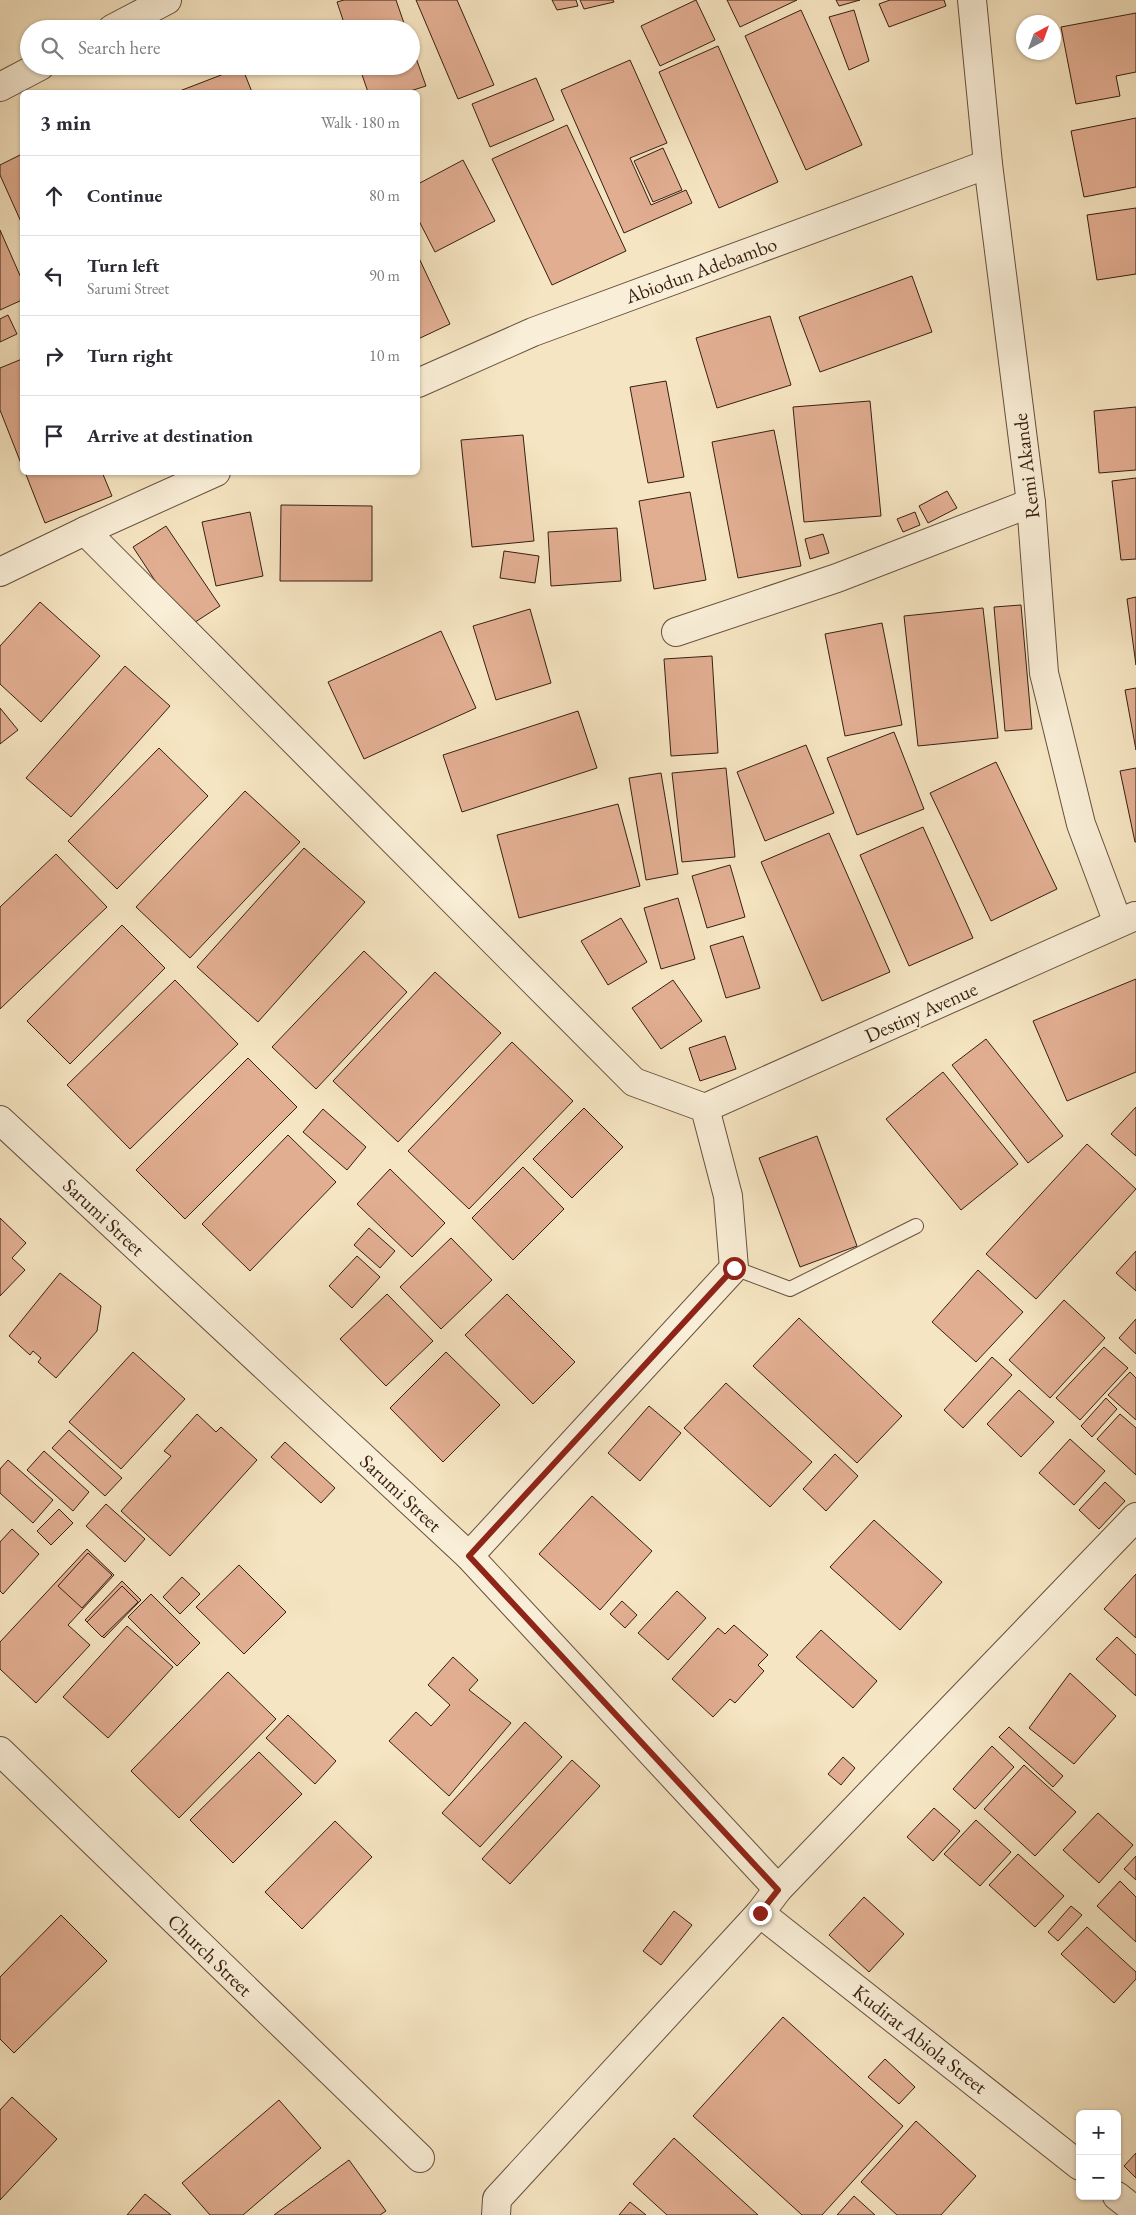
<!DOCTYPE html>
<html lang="en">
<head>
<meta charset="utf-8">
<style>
  :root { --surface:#fff; --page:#f2f2f3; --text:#2b2b33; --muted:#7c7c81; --line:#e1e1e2 }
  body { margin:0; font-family:"EB Garamond",serif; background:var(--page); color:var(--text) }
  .controls { position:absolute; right:15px; bottom:15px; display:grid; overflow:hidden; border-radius:8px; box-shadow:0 1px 4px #0004 }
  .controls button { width:45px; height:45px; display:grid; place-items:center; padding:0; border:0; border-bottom:1px solid var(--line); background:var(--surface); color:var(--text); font:25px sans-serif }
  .compass { position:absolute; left:1016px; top:15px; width:45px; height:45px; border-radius:50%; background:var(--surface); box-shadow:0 1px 4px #0004; rotate:41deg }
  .stop { position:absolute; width:15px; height:15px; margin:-11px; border:4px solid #8f2418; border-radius:50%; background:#fff }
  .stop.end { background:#8f2418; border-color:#fff; box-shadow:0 1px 5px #0008 }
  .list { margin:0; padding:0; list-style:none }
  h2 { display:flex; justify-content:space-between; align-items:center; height:65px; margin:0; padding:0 20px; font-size:21px }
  h2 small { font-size:16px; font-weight:400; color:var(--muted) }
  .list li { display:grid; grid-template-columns:32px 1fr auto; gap:15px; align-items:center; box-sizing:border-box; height:80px; padding:0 20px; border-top:1px solid var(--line) }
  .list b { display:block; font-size:19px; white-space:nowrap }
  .list p { margin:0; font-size:16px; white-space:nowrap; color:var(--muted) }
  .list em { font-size:16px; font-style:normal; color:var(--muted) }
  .icon { flex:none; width:28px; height:28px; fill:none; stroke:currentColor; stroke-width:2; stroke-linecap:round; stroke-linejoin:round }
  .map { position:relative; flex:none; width:1136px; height:2215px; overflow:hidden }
  .search { position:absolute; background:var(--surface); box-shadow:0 1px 4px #0004; left:20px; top:20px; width:400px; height:55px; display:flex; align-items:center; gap:12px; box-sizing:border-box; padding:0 18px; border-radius:28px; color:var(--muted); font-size:19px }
  .panel { position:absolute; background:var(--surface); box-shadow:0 1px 4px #0004; left:20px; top:90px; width:400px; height:385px; border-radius:8px }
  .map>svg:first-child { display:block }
  .building { fill:#e2ae92; stroke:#371f12 }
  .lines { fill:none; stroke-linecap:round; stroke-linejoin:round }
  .service-casing { stroke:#67503e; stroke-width:16 }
  .minor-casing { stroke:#67503e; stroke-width:30 }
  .service { stroke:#f9eed7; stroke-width:14 }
  .minor { stroke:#f9eed7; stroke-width:28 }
  .route { stroke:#8f2418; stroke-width:6 }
  .labels { text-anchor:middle; stroke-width:4; stroke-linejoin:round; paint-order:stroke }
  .street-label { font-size:20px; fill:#371f12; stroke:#f9eed7 }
</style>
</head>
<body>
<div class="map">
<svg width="1136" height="2215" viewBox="0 0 1136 2215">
  <rect width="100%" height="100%" fill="#f6e5c2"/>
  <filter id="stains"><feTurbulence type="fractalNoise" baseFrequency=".004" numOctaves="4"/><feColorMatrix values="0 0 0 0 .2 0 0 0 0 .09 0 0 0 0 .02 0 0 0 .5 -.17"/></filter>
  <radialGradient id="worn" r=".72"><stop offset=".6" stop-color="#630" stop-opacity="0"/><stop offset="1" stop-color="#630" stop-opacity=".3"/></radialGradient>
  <g class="building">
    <path d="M344 0H396L406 29H346L337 2Z"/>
    <path d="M416 0H457L494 85 458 99Z"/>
    <path d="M552 0H576L578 6 557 10Z"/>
    <path d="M580 0H613L614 2 584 9Z"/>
    <path d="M696 0 715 40 660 66 641 26Z"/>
    <path d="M727 0H797L740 27Z"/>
    <path d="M836 0H860L839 6Z"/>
    <path d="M890 0H944L946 6 889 27 879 4Z"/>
    <path d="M801 10 862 145 806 170 745 36Z"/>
    <path d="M854 10 869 61 849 70 829 17Z"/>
    <path d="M1136 13V72L1116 76 1120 96 1076 104 1061 27Z"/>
    <path d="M411 44 426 86 407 92H368L359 66H411Z"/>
    <path d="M718 46 778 182 719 208 659 72Z"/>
    <path d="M630 60 667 143 630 158 651 205 686 190 692 203 624 233 561 90Z"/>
    <path d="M242 67 252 92H177Z"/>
    <path d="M536 78 554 120 490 147 472 104Z"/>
    <path d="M1136 118V187L1084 197 1071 131Z"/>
    <path d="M567 125 626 251 552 285 492 159Z"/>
    <path d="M663 148 682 190 653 202 634 161Z"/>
    <path d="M22 154V224L0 175V165Z"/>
    <path d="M463 160 495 221 435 252 418 219V184Z"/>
    <path d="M1136 208V274L1097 280 1087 215Z"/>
    <path d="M0 230 22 280V300L0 310Z"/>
    <path d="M418 256 450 324 418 339Z"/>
    <path d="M912 276 932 332 820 372 799 317Z"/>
    <path d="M8 315 17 334 0 342V319Z"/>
    <path d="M770 316 791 385 717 408 696 338Z"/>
    <path d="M22 359V466L0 410V368Z"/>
    <path d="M666 381 684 477 648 483 630 387Z"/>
    <path d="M870 401 881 516 804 522 793 407Z"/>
    <path d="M1136 407V470L1099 473 1094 411Z"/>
    <path d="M774 430 801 566 738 578 712 442Z"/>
    <path d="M523 435 534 541 472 547 461 440Z"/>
    <path d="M25 472H102L112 496 45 523Z"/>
    <path d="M1136 478V559L1121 560 1112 481Z"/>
    <path d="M947 491 957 508 928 523 919 506Z"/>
    <path d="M690 492 706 580 654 589 639 501Z"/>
    <path d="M281 505 372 506V581H280Z"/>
    <path d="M250 512 263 576 216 586 202 522Z"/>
    <path d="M915 512 920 525 903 532 897 519Z"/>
    <path d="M166 526 220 606 186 628 133 547Z"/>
    <path d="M617 528 621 581 551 586 548 532Z"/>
    <path d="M823 534 829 553 810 559 805 539Z"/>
    <path d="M504 551 539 556 535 583 500 578Z"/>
    <path d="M1136 597V665L1127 599Z"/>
    <path d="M40 602 100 656 41 722 0 684V646Z"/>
    <path d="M1021 605 1032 729 1005 731 994 607Z"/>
    <path d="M983 608 998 738 918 746 904 616Z"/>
    <path d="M530 609 551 683 496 700 473 626Z"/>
    <path d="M882 623 902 725 845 736 825 634Z"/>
    <path d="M441 631 476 708 364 759 328 682Z"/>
    <path d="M712 656 718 753 671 756 664 659Z"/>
    <path d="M125 666 170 706 71 817 26 778Z"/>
    <path d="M1136 688V750L1125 690Z"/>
    <path d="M0 708 18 730 0 744Z"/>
    <path d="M578 711 597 768 462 812 443 755Z"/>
    <path d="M894 732 924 809 857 835 827 758Z"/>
    <path d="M806 745 834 813 765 841 737 772Z"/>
    <path d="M159 748 208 796 117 889 68 841Z"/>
    <path d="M996 762 1057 889 991 921 930 793Z"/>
    <path d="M726 768 735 857 682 862 672 773Z"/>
    <path d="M1136 768V842H1135L1120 771Z"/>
    <path d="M661 773 678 874 646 880 629 778Z"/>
    <path d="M245 791 300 842 190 958 136 907Z"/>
    <path d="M618 804 640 886 519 918 497 835Z"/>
    <path d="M923 827 973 938 909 966 860 855Z"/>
    <path d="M829 833 890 972 822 1001 761 862Z"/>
    <path d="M304 848 365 902 258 1022 197 967Z"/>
    <path d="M56 854 107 907 0 1009V907Z"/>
    <path d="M730 865 745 917 707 928 692 876Z"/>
    <path d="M678 898 695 959 661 969 644 908Z"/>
    <path d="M621 918 647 962 608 985 581 941Z"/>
    <path d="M122 925 165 968 70 1064 27 1021Z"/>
    <path d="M743 936 760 988 726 998 710 946Z"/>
    <path d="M364 951 407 992 316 1089 272 1047Z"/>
    <path d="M435 972 501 1033 398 1142 333 1081Z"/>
    <path d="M1136 979V1072L1067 1101 1033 1021Z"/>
    <path d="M175 980 238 1044 130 1149 67 1085Z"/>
    <path d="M673 980 702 1021 661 1049 632 1008Z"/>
    <path d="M725 1036 736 1069 700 1081 689 1048Z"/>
    <path d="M986 1039 1063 1136 1028 1163 952 1065Z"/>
    <path d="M512 1042 573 1101 469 1209 408 1151Z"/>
    <path d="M248 1058 297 1107 185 1219 136 1170Z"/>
    <path d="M943 1072 1018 1164 961 1210 886 1119Z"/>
    <path d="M1136 1107V1156L1111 1134Z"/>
    <path d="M584 1108 623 1147 572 1198 533 1159Z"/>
    <path d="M323 1109 366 1147 347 1170 303 1132Z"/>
    <path d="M288 1135 336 1182 250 1271 202 1224Z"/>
    <path d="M817 1136 857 1246 800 1267 759 1158Z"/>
    <path d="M1087 1144 1136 1189 1036 1299 986 1254Z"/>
    <path d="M523 1167 564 1209 513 1260 472 1218Z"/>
    <path d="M390 1169 445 1223 412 1257 357 1204Z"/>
    <path d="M0 1218 26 1243 12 1258 25 1270 0 1296Z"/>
    <path d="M369 1228 395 1251 380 1268 354 1245Z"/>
    <path d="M451 1238 492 1280 441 1329 400 1287Z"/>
    <path d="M1136 1251V1291L1116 1273Z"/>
    <path d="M357 1256 380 1277 352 1308 329 1286Z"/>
    <path d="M978 1270 1023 1312 976 1362 932 1322Z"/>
    <path d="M60 1273 101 1306 97 1331 56 1378 38 1362 41 1358 33 1351 30 1355 9 1336Z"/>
    <path d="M387 1294 433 1341 386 1386 340 1339Z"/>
    <path d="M507 1294 575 1362 533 1404 465 1335Z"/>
    <path d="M1064 1300 1105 1338 1050 1398 1009 1360Z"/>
    <path d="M799 1318 902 1416 857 1463 753 1366Z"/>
    <path d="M1136 1319V1354L1119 1338Z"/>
    <path d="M1104 1347 1128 1368 1080 1420 1056 1398Z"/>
    <path d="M133 1352 185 1399 121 1469 69 1422Z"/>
    <path d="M446 1352 500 1405 443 1462 390 1408Z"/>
    <path d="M992 1357 1012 1375 963 1428 944 1410Z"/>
    <path d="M1130 1372 1136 1378V1420L1108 1395Z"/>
    <path d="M726 1383 812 1462 770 1507 684 1428Z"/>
    <path d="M1019 1390 1054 1422 1021 1457 987 1424Z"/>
    <path d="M1106 1398 1117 1409 1092 1437 1081 1426Z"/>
    <path d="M649 1406 681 1433 640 1481 608 1453Z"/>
    <path d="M197 1414 216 1432 221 1427 257 1460 170 1556 121 1511 171 1456 164 1451Z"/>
    <path d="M1120 1414 1136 1428V1475L1097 1439Z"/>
    <path d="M69 1430 122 1478 105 1496 52 1448Z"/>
    <path d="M1070 1439 1105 1471 1074 1505 1039 1473Z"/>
    <path d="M285 1442 335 1488 321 1503 271 1457Z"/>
    <path d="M44 1451 89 1492 73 1511 27 1470Z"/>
    <path d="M835 1454 858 1476 826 1511 803 1489Z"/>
    <path d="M8 1460 53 1500 33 1523 0 1493V1469Z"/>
    <path d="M1105 1482 1125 1501 1099 1529 1079 1510Z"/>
    <path d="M592 1496 652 1551 600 1610 539 1554Z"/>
    <path d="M106 1504 145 1539 125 1562 86 1526Z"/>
    <path d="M59 1509 73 1523 51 1545 37 1531Z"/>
    <path d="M874 1520 942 1582 900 1630 830 1567Z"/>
    <path d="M12 1529 39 1554 3 1594 0 1591V1542Z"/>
    <path d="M87 1549 114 1575 68 1625 90 1645 36 1703 0 1669V1642Z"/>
    <path d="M88 1553 112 1575 82 1608 58 1586Z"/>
    <path d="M239 1565 286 1612 244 1654 196 1607Z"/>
    <path d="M1136 1574V1638L1104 1609Z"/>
    <path d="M182 1577 200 1594 180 1614 163 1597Z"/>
    <path d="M122 1581 141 1600 104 1638 85 1620Z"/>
    <path d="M122 1586 138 1602 102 1637 87 1622Z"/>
    <path d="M677 1591 706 1618 668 1660 638 1633Z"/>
    <path d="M151 1594 200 1643 177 1666 128 1617Z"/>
    <path d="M622 1601 637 1615 625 1628 610 1614Z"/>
    <path d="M734 1625 768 1655 758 1665 764 1671 735 1703 730 1699 713 1717 672 1679 718 1628 725 1634Z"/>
    <path d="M127 1626 173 1667 108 1738 63 1697Z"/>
    <path d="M821 1630 877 1681 853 1708 796 1657Z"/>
    <path d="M1117 1637 1136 1655V1696L1096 1659Z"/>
    <path d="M453 1657 478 1680 469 1690 511 1723 449 1796 389 1741 416 1712 431 1726 450 1705 428 1685Z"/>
    <path d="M228 1672 276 1719 179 1818 131 1771Z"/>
    <path d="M1070 1673 1116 1716 1074 1764 1029 1728Z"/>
    <path d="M288 1715 336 1761 315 1784 266 1738Z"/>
    <path d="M525 1722 562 1757 480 1847 442 1813Z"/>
    <path d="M1009 1727 1063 1776 1053 1787 999 1737Z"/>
    <path d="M992 1746 1014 1767 975 1809 953 1789Z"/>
    <path d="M259 1752 302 1794 233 1863 190 1820Z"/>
    <path d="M843 1757 855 1768 841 1785 828 1774Z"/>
    <path d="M572 1760 600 1786 510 1884 482 1859Z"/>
    <path d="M1024 1765 1076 1812 1035 1856 984 1809Z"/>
    <path d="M934 1808 960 1831 933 1861 907 1837Z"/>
    <path d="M1098 1813 1133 1845 1099 1883 1063 1850Z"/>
    <path d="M976 1820 1011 1852 980 1886 944 1854Z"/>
    <path d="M335 1821 372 1857 302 1929 265 1892Z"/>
    <path d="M1018 1854 1064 1896 1035 1927 989 1885Z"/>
    <path d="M1136 1856V1880L1124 1869Z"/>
    <path d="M1120 1881 1136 1897V1942L1097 1906Z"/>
    <path d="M864 1897 904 1934 869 1972 829 1935Z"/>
    <path d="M1071 1906 1082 1915 1058 1941 1048 1932Z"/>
    <path d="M674 1911 692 1925 661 1965 643 1951Z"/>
    <path d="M61 1915 107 1961 14 2053 0 2039V1977Z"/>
    <path d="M1087 1927 1136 1972V1979L1114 2003 1061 1954Z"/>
    <path d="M783 2017 903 2126 822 2215H802L693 2116Z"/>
    <path d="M885 2059 915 2087 899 2104 868 2077Z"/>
    <path d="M12 2097 57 2139 0 2200V2110Z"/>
    <path d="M279 2100 321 2148 243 2215H210L182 2183Z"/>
    <path d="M916 2121 976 2176 941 2215H897L861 2182Z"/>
    <path d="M674 2138 758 2215H667L633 2184Z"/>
    <path d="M1136 2153V2178L1124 2166Z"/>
    <path d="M349 2160 386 2211 380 2215H274Z"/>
    <path d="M145 2194 171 2215H127Z"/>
    <path d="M854 2196 875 2215H837Z"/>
    <path d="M630 2202 646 2215H619Z"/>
  </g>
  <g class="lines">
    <g class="service-casing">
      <path id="service" d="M734 1268 790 1289 916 1226"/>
    </g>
    <g class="minor-casing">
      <g id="minor">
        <path d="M972 0 988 164 1031 503 1044 673 1081 824 1118 923"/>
        <path d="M112 29 167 0"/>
        <path d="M0 87 40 66"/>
        <path d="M418 383 533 332 988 164"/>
        <path d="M85 531 634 1082 705 1108 728 1196 734 1268 469 1556"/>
        <path d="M0 572 85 531 216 472"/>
        <path d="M676 632 837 578 1031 503"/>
        <path d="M705 1108 1135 916"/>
        <path d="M0 1120 469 1556 778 1889"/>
        <path d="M0 1751 420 2158"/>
        <path d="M760 1913 1080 2166"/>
        <path d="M1117 2196 1136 2211"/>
        <path d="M496 2215 497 2199 760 1913 778 1889 1136 1517"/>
      </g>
    </g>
    <use href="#service" class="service"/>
    <use href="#minor" class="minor"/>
  </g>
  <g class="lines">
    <path class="route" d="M734 1268 469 1556 778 1890 760 1913"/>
  </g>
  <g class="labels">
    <g class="street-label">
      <text transform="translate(701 270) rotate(-20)" y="7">Abiodun Adebambo</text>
      <text transform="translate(1026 466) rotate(-97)" y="7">Remi Akande</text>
      <text transform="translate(921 1012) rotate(-24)" y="7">Destiny Avenue</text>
      <text transform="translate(104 1217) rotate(43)" y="7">Sarumi Street</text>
      <text transform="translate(401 1493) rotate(43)" y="7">Sarumi Street</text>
      <text transform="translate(210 1955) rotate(44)" y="7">Church Street</text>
      <text transform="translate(920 2039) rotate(38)" y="7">Kudirat Abiola Street</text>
    </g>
  </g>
  <rect width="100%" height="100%" filter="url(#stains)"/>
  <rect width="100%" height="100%" fill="url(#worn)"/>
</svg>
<div class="controls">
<button>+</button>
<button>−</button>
</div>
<svg class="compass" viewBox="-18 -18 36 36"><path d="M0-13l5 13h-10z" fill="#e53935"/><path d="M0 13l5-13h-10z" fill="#7c7c81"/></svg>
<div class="stop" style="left:734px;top:1268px"></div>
<div class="stop end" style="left:760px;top:1913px"></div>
<div class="search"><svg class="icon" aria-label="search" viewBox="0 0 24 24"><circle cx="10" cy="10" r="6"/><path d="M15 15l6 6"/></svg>Search here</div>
<section class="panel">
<h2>3 min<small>Walk · 180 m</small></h2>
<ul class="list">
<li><svg class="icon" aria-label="ahead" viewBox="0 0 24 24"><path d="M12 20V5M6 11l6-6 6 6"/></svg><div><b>Continue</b></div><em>80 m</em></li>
<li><svg class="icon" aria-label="left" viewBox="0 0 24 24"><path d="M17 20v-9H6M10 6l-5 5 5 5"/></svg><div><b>Turn left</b><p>Sarumi Street</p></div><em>90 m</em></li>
<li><svg class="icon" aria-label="right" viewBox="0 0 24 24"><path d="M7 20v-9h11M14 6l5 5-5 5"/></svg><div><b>Turn right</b></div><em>10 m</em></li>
<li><svg class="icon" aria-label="arrive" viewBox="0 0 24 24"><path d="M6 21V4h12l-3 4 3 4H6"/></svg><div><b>Arrive at destination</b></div></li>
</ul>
</section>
</div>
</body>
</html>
